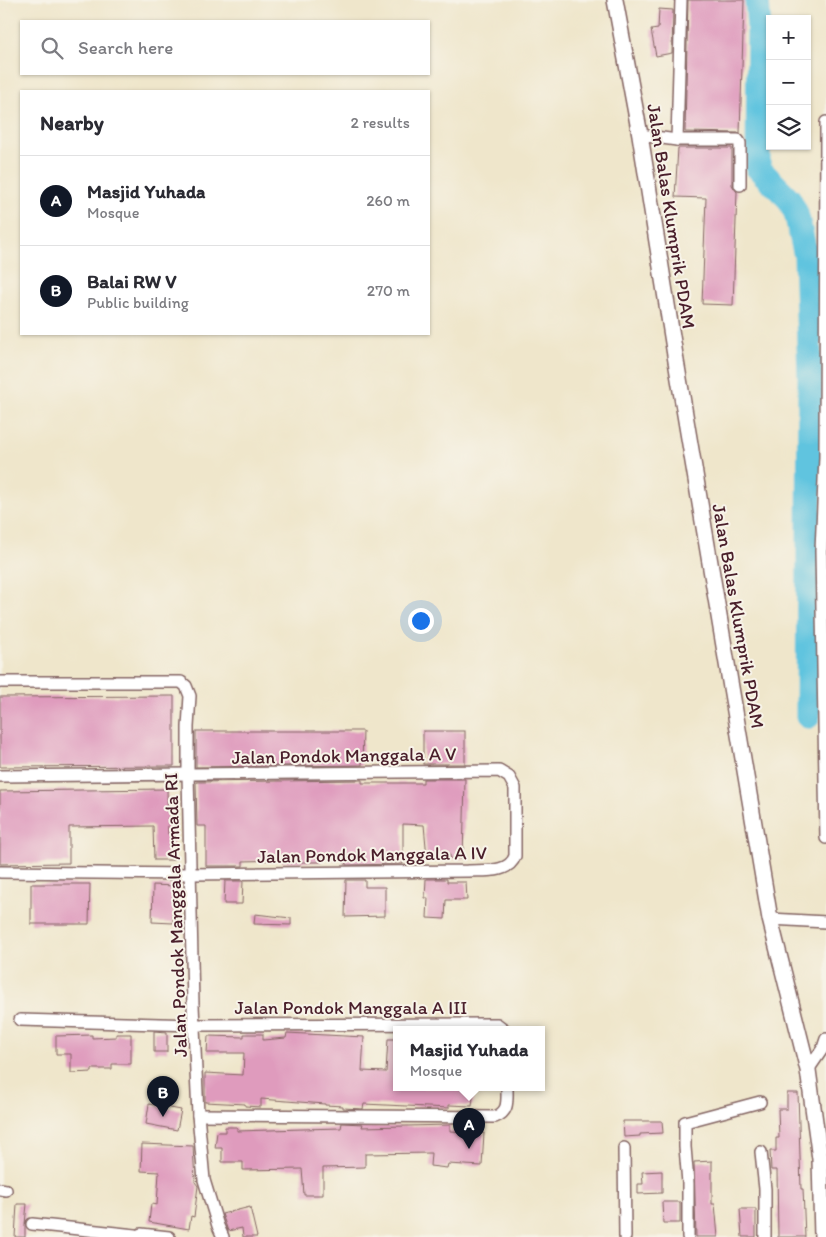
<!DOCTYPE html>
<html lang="en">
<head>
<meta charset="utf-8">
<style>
  :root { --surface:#fff; --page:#f7f7f7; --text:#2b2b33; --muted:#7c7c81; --line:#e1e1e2; --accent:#111827 }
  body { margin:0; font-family:Itim,sans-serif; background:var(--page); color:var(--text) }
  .controls { position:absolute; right:15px; top:15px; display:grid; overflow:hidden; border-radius:0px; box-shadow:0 1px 4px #0004 }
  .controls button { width:45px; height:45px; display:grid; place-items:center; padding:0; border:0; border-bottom:1px solid var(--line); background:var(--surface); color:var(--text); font:25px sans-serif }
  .you { position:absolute; left:420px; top:620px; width:18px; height:18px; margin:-12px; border:4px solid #fff; border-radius:50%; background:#1a73e8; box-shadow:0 0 0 8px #1a73e833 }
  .badge { display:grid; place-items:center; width:32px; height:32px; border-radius:50%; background:var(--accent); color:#fff; font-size:16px; font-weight:700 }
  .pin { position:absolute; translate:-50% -41px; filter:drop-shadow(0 1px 2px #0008) }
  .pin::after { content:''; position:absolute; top:26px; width:18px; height:15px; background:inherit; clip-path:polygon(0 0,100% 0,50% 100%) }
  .popup { position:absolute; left:393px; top:1026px; width:152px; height:65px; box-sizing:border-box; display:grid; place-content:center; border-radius:0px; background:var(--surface); filter:drop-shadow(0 1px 4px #0005); font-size:16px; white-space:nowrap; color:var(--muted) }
  .popup b { font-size:19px; color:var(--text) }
  .popup::after { content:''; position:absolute; left:50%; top:100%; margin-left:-10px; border:10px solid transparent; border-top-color:var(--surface) }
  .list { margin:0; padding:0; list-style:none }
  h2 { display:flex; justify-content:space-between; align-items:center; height:65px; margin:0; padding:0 20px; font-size:21px }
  h2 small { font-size:16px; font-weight:400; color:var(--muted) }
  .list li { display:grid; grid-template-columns:32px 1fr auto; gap:15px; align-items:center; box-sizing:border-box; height:90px; padding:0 20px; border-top:1px solid var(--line) }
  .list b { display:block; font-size:19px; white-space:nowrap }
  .list p { margin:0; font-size:16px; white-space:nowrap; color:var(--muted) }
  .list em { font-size:16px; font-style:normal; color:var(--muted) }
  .icon { flex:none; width:28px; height:28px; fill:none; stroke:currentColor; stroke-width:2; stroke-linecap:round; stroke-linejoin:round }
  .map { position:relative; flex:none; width:826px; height:1237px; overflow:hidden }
  .search { position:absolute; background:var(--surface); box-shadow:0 1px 4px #0004; left:20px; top:20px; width:410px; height:55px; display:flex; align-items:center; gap:12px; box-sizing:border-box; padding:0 18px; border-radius:0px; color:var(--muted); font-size:19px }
  .panel { position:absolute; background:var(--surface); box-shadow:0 1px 4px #0004; left:20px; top:90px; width:410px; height:245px; border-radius:0px }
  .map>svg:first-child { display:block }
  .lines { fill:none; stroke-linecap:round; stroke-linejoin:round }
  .river { stroke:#61c4df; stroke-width:25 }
  .building { fill:#df9bbd }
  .minor-casing { stroke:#846563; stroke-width:14 }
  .tertiary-casing { stroke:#846563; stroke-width:18 }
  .minor { stroke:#fff; stroke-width:11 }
  .tertiary { stroke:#fff; stroke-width:15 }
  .labels { text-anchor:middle; stroke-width:4; stroke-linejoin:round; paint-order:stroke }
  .street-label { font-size:19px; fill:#4a1f2b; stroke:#f7f3e8 }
</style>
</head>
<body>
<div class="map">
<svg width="826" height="1237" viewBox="0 0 826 1237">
  <rect width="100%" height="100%" fill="#f7f3e8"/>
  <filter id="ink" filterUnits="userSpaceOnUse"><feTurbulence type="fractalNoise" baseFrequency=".02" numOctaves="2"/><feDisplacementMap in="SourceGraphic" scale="10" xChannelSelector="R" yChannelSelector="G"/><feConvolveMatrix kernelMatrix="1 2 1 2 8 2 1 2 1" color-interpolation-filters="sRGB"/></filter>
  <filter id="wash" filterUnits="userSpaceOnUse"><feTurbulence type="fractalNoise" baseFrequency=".0096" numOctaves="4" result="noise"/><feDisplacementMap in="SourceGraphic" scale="20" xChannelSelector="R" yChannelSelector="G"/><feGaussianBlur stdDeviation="1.12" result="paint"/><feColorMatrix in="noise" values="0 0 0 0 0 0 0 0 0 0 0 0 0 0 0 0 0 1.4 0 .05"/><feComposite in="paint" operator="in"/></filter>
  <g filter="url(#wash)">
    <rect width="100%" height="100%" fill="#efe6cb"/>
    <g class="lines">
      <path class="river" d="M757 0 759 28 758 168 789 199 796 213 806 256 810 377 808 716"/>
    </g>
    <g id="blocks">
      <g class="building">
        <path d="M688 0H744L740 133 685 132Z"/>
        <path d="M659 9 673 10 672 53 656 56 651 30 658 29Z"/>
        <path d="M678 148H732V185L737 192 733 305 702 304 706 198 675 197Z"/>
        <path d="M174 696V766L0 767V697Z"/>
        <path d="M196 731H363L362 765 196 767Z"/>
        <rect x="423" y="731" width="42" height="33"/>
        <path d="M423 779H465L463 859 450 858V855L427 857 424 825 403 824V864L346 865V863H344V856L322 855V862H282V860L243 861V866H206V826H197L196 782 362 780V783H423Z"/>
        <path d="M167 789 168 834H173V860H154L153 826 69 827V863L0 864V791Z"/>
        <path d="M426 879H447V882H466L467 900H446L445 919 427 918 428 898H425Z"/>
        <path d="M346 880H365V887H385V916L345 917Z"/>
        <path d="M225 881H243L242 904H224Z"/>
        <path d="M31 884H90L89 924H31Z"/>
        <path d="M153 885 174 886 173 923 152 922Z"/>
        <path d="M255 914 291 918V925L254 924Z"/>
        <path d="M154 1031 167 1032V1052H154Z"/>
        <path d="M287 1033 364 1037 362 1071 386 1072 388 1039H396V1088H474L472 1106 449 1105V1108L364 1104 363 1109 343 1108V1106L325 1105V1104L261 1099V1107L245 1106V1104L205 1102V1073L243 1075 244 1053H207L208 1036 244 1037V1034H263V1040L286 1038Z"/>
        <path d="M116 1034H131V1064H112V1069H92V1072L71 1073V1054H56V1036L92 1035V1038L116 1037Z"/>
        <path d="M787 1093H798L801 1189H803L805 1237H778L777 1170H771L770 1151H776V1138H779L778 1109H787Z"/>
        <path d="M149 1104 181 1110 177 1130 146 1124Z"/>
        <path d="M623 1121H662L663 1133 640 1134V1136L624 1137Z"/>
        <path d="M342 1123 363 1124 362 1127 450 1125V1131L484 1133 482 1166 448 1164 447 1168 430 1166 431 1153 365 1154V1167L323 1168V1195H304L302 1169 243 1170V1162H222V1148H215L217 1132H225V1127H237V1131L303 1129 341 1128Z"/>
        <path d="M142 1144 193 1146 195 1182 198 1186 194 1217 191 1216 189 1229 149 1222 151 1204 157 1205 159 1172 141 1171Z"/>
        <path d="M712 1161V1204H715L718 1237H696L694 1162Z"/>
        <path d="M662 1171V1193L638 1194V1184H643L642 1172Z"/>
        <path d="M662 1202H680V1223H663Z"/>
        <path d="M17 1204H27L25 1224V1237H15Z"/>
        <path d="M250 1207 257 1237H243L242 1228 228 1231 222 1214Z"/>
        <path d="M740 1209H756V1237H742Z"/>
      </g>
    </g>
  </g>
  <g filter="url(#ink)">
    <use href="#blocks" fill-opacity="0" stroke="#846563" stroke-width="1"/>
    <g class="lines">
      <g class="minor-casing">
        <g id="minor">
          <path d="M826 122 825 457 821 551 826 838"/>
          <path d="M640 135 677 140H738L740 143V185"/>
          <path d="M677 140 681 0"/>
          <path d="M0 682H181L186 686 190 696 188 727V774L193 1005 198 1115 204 1180 218 1226 223 1237"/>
          <path d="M0 776 499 771 509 777 515 788V856C509 874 483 870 468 871L190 874 0 872"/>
          <path d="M770 919 826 922"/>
          <path d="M20 1020 195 1025 497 1024 505 1030"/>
          <path d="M808 1070 823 1048 826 1039"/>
          <path d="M198 1115 495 1117C509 1112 507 1101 507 1088"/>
          <path d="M624 1148 625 1237"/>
          <path d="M761 1152 765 1189V1237"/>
          <path d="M0 1189 6 1190"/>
          <path d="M32 1224 135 1235"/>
          <path d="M134 1237 141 1234 169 1237"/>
          <path d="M688 1237V1183L685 1147V1122L760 1102"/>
        </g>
      </g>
      <g class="tertiary-casing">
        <path id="tertiary" d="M615 0 640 135 675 355 770 919 808 1070 820 1159 822 1237"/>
      </g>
      <use href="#minor" class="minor"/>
      <use href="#tertiary" class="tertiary"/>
    </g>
  </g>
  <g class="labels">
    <g class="street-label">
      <text transform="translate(672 216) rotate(81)" y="7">Jalan Balas Klumprik PDAM</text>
      <text transform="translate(739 616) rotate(80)" y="7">Jalan Balas Klumprik PDAM</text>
      <text transform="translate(344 755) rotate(-1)" y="7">Jalan Pondok Manggala A V</text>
      <text transform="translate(372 854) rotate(-1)" y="7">Jalan Pondok Manggala A IV</text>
      <text transform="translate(175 915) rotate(-92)" y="7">Jalan Pondok Manggala Armada RI</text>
      <text x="351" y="1014">Jalan Pondok Manggala A III</text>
    </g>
  </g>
</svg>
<div class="controls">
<button>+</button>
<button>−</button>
<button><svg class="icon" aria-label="layers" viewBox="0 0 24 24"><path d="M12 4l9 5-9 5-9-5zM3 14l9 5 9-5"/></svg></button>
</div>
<div class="you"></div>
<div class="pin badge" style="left:469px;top:1149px">A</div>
<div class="popup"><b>Masjid Yuhada</b>Mosque</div>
<div class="pin badge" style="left:163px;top:1117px">B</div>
<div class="search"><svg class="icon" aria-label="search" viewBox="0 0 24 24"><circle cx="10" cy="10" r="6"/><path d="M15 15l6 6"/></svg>Search here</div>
<section class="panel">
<h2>Nearby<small>2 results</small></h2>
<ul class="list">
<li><span class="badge">A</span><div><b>Masjid Yuhada</b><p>Mosque</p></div><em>260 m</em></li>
<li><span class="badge">B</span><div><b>Balai RW V</b><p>Public building</p></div><em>270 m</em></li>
</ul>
</section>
</div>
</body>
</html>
